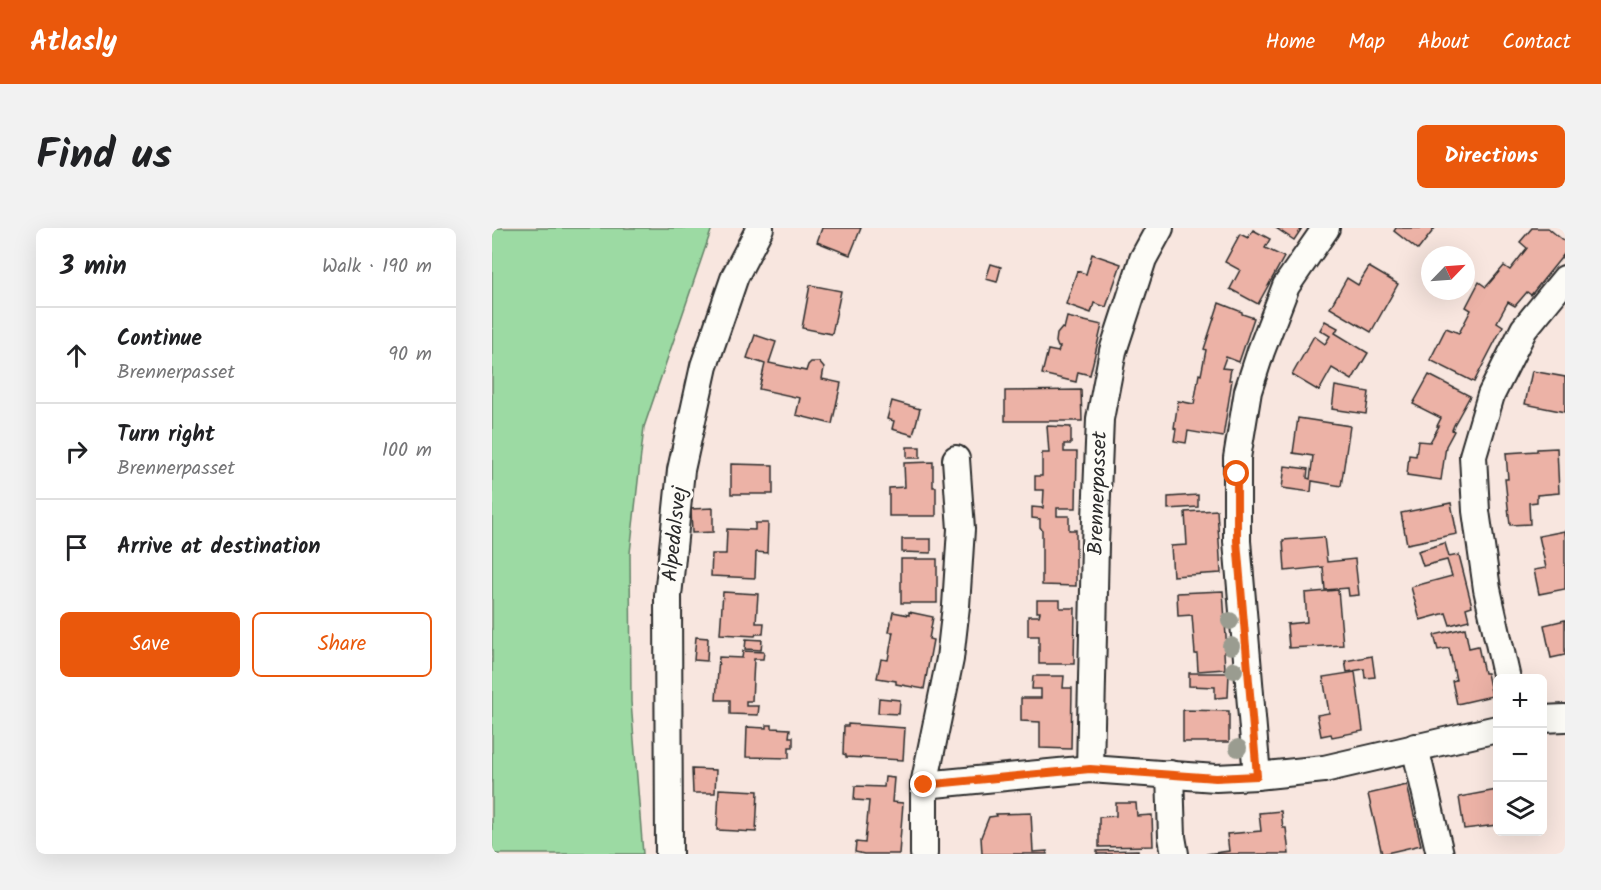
<!DOCTYPE html>
<html lang="en">
<head>
<meta charset="utf-8">
<style>
  :root { --surface:#fff; --page:#f2f2f2; --text:#202124; --muted:#757577; --line:#e0e0e0; --accent:#ea580c }
  body { margin:0; font-family:Kalam,sans-serif; background:var(--page); color:var(--text) }
  .controls { position:absolute; right:18px; bottom:18px; display:grid; overflow:hidden; border-radius:9px; box-shadow:0 6px 24px #0002 }
  .controls button { width:54px; height:54px; display:grid; place-items:center; padding:0; border:0; border-bottom:2px solid var(--line); background:var(--surface); color:var(--text); font:30px sans-serif }
  .compass { position:absolute; left:929px; top:18px; width:54px; height:54px; border-radius:50%; background:var(--surface); box-shadow:0 6px 24px #0002; rotate:65deg }
  .stop { position:absolute; width:18px; height:18px; margin:-14px; border:4px solid #ea580c; border-radius:50%; background:#fff }
  .stop.end { background:#ea580c; border-color:#fff; box-shadow:0 2px 6px #0008 }
  .list { margin:0; padding:0; list-style:none }
  h2 { display:flex; justify-content:space-between; align-items:center; height:78px; margin:0; padding:0 24px; font-size:26px }
  h2 small { font-size:20px; font-weight:400; color:var(--muted) }
  .list li { display:grid; grid-template-columns:39px 1fr auto; gap:18px; align-items:center; box-sizing:border-box; height:96px; padding:0 24px; border-top:2px solid var(--line) }
  .list b { display:block; font-size:22px; white-space:nowrap }
  .list p { margin:0; font-size:20px; white-space:nowrap; color:var(--muted) }
  .list em { font-size:20px; font-style:normal; color:var(--muted) }
  .actions { display:flex; gap:12px; padding:18px 24px }
  .actions a { flex:1; padding:14px 0; border:2px solid var(--accent); border-radius:9px; text-align:center; font-size:21px; color:var(--accent) }
  .actions .main { background:var(--accent); color:#fff }
  .icon { flex:none; width:33px; height:33px; fill:none; stroke:currentColor; stroke-width:2; stroke-linecap:round; stroke-linejoin:round }
  .map { position:relative; flex:none; width:1073px; height:626px; overflow:hidden; border-radius:9px }
  header { display:flex; align-items:center; gap:36px; box-sizing:border-box; height:84px; padding:0 30px; background:var(--accent); color:#fff }
  header strong { font-size:28px }
  nav { display:flex; gap:33px; margin-inline-start:auto; font-size:21px }
  .intro { display:flex; align-items:center; justify-content:space-between; box-sizing:border-box; height:144px; padding:0 36px }
  h1 { margin:0; font-size:42px }
  .button { padding:15px 27px; border-radius:9px; background:var(--accent); color:#fff; font-size:21px; font-weight:700 }
  main { display:flex; gap:36px; padding:0 36px }
  aside { flex:1; background:var(--surface); border-radius:9px; box-shadow:0 6px 24px #0002 }
  .map>svg:first-child { display:block }
  .green { fill:#9cdaa3; stroke:#648267; stroke-width:1.5 }
  .building { fill:#ecb2a6; stroke:#2b2b2b; stroke-width:1.5 }
  .lines { fill:none; stroke-linecap:round; stroke-linejoin:round }
  .street-casing { stroke:#2b2b2b; stroke-width:30 }
  .street { stroke:#fdfcf7; stroke-width:26 }
  .tree { fill:#9a9c90 }
  .route { stroke:#ea580c; stroke-width:8 }
  .labels { text-anchor:middle; stroke-width:6; stroke-linejoin:round; paint-order:stroke }
  .street-label { font-size:21px; fill:#2b2b2b; stroke:#fdfcf7 }
</style>
</head>
<body>
<header>
<strong>Atlasly</strong>
<nav><a>Home</a><a>Map</a><a>About</a><a>Contact</a></nav>
</header>
<div class="intro"><h1>Find us</h1><a class="button">Directions</a></div>
<main>
<aside>
<h2>3 min<small>Walk · 190 m</small></h2>
<ul class="list">
<li><svg class="icon" aria-label="ahead" viewBox="0 0 24 24"><path d="M12 20V5M6 11l6-6 6 6"/></svg><div><b>Continue</b><p>Brennerpasset</p></div><em>90 m</em></li>
<li><svg class="icon" aria-label="right" viewBox="0 0 24 24"><path d="M7 20v-9h11M14 6l5 5-5 5"/></svg><div><b>Turn right</b><p>Brennerpasset</p></div><em>100 m</em></li>
<li><svg class="icon" aria-label="arrive" viewBox="0 0 24 24"><path d="M6 21V4h12l-3 4 3 4H6"/></svg><div><b>Arrive at destination</b></div></li>
</ul>
<div class="actions"><a class="main">Save</a><a>Share</a></div>
</aside>
<div class="map">
<svg width="1073" height="626" viewBox="0 0 1073 626">
  <rect width="100%" height="100%" fill="#f8e6df"/>
  <filter id="ink" filterUnits="userSpaceOnUse"><feTurbulence type="fractalNoise" baseFrequency=".0167" numOctaves="2"/><feDisplacementMap in="SourceGraphic" scale="12" xChannelSelector="R" yChannelSelector="G"/><feConvolveMatrix kernelMatrix="1 2 1 2 8 2 1 2 1" color-interpolation-filters="sRGB"/></filter>
  <g filter="url(#ink)">
    <path class="green" d="M0 0H220L152 199 138 325 139 474 151 626H0Z"/>
    <g class="building">
      <path d="M330 0H369L358 27 325 14Z"/>
      <path d="M784 0H810L802 12Z"/>
      <path d="M904 0H943L926 22 902 3Z"/>
      <path d="M1040 0H1056L1073 14V25L1039 67 1035 64 1023 78 1016 74 1005 94 1011 98 982 154 938 132 954 100 967 105 979 82 974 79 987 54 994 59 1012 38 1018 42 1035 20 1028 14Z"/>
      <path d="M761 2 778 11 773 20 792 29 766 76 738 61 748 42 733 34 748 6 756 10Z"/>
      <path d="M600 26 629 36 614 79 602 75 599 85 574 76 585 43 594 46Z"/>
      <path d="M499 36 509 39 505 54 494 51Z"/>
      <path d="M877 39 906 56 879 104 838 80 855 50 866 57Z"/>
      <path d="M318 57 349 63 340 106 310 100Z"/>
      <path d="M727 75 750 84V86L762 90 747 134 734 129 730 140 739 141 737 152H740L731 209 696 203 694 215 682 213 684 201 682 200 686 173 702 176 707 146 709 147 714 122 712 121Z"/>
      <path d="M575 89 610 97 598 147 586 144 584 154 550 146 556 122 566 124 568 119H566L564 114 565 106 570 100 572 101Z"/>
      <path d="M833 93 846 100 843 105 876 125 860 152 840 140 827 163 800 147 822 108 833 116 838 108 828 102Z"/>
      <path d="M263 107 284 114 277 135 314 143 316 137 319 134H327L332 140 330 151 349 155 340 196 304 187 308 170 267 161 273 136 255 130Z"/>
      <path d="M1040 143 1073 149V184L1033 176Z"/>
      <path d="M937 147 978 168 962 197 960 202 962 203 954 218 949 252 915 247 917 227 924 228 926 213 938 214 947 198H945L949 190 921 176Z"/>
      <path d="M843 158 877 164 874 186 840 181Z"/>
      <path d="M589 162 590 193H513V163Z"/>
      <path d="M400 173 428 181 421 207 400 201 402 193 395 191Z"/>
      <path d="M806 190 858 198 849 258 820 253 819 264 790 260 793 238 816 241 815 250 818 251 821 228 801 225Z"/>
      <path d="M555 198 579 199V216H572V224H585L584 280H565V288H577V302H584V358L550 357V302L548 299V291L540 290V279L551 280 552 262H543V248H550V225H557Z"/>
      <rect x="415" y="219" width="13" height="11"/>
      <path d="M1065 220 1067 265 1045 267V274L1037 275 1038 296 1018 297 1013 251H1016L1014 225 1045 223V221Z"/>
      <path d="M441 234V259H444V288H397V260L413 259 412 235Z"/>
      <path d="M239 236 281 237V266H239Z"/>
      <path d="M706 267V279L676 281V269Z"/>
      <path d="M959 275 965 306 915 316 909 285Z"/>
      <path d="M221 280V304L200 305 199 281Z"/>
      <path d="M725 282 729 345 681 348 679 318 695 317 693 284Z"/>
      <path d="M263 295H276L275 325 264 324 263 350 219 348 220 326H234L235 301 263 302Z"/>
      <path d="M1073 303V361L1047 366 1042 342 1054 340 1047 308Z"/>
      <path d="M832 309 835 334 863 331 867 367 857 368 856 360 833 362 831 339 793 343 791 312Z"/>
      <path d="M410 311H439V325L410 324Z"/>
      <path d="M953 315 957 329 967 327 980 378 974 380 977 392 958 397 954 385 928 392 919 359 960 348 955 332 931 338 926 323Z"/>
      <rect x="409" y="331" width="36" height="44"/>
      <path d="M846 362 851 417 797 420 795 396 815 394 813 365Z"/>
      <path d="M731 363 735 424H732L733 441 706 443 705 426H703L700 387 686 388 685 365Z"/>
      <path d="M231 364 266 366 264 395H272L271 406H264L263 408 228 406Z"/>
      <path d="M545 372H568V380H583L582 436H547V408H536V388H547L548 384H545Z"/>
      <path d="M401 384 417 387V384L441 389 437 411 441 412 432 461 404 456V453L385 450 389 431 396 432 401 404H397Z"/>
      <path d="M1073 392V427L1059 430 1052 397Z"/>
      <path d="M973 400 977 420 986 418 992 445H995L1000 468 965 476 960 453 964 452 957 420 946 422 942 407Z"/>
      <path d="M204 409 216 410 215 433 202 432Z"/>
      <path d="M254 411 270 412 269 422 253 421Z"/>
      <path d="M251 423 272 424 271 431H262L260 473H254V478H267L266 487 238 486V472H224L227 429 250 430Z"/>
      <path d="M880 428 883 449 873 450 872 441 855 444 853 433Z"/>
      <path d="M863 444 871 503 840 509 839 506 829 508 825 487 837 485 831 449Z"/>
      <path d="M697 445H737L736 469 723 470V459L697 458Z"/>
      <path d="M541 448H572L571 460H580L579 521 548 520V494L529 493V470H549V461H540Z"/>
      <path d="M387 470 408 472 407 486 386 485Z"/>
      <path d="M691 482 737 483V514H691Z"/>
      <path d="M356 496 413 500 411 532 354 529V527L351 526 352 498H356Z"/>
      <path d="M274 497H280V500L298 501 297 509H301V519H297V530L254 529 255 499 274 500Z"/>
      <path d="M200 541 224 542 223 565H201Z"/>
      <path d="M393 549 402 550 400 574 411 575 407 626H372L363 624 364 614 373 615 377 573 362 572 363 558 392 559Z"/>
      <path d="M915 557 929 617 890 626 876 566Z"/>
      <path d="M227 561 266 563 264 604 225 602Z"/>
      <path d="M1005 562V597L972 601 967 569Z"/>
      <path d="M624 575H644L645 588 660 587 661 618 607 619V589L624 588Z"/>
      <path d="M789 583 791 600H794L797 626H714L737 623 735 606 769 603 767 585Z"/>
      <path d="M539 585 541 624 555 623V626H490L489 609 497 589 505 588 504 586Z"/>
      <path d="M646 622V626H605V623Z"/>
    </g>
    <g class="lines">
      <g class="street-casing">
        <g id="street">
          <path d="M1015 451 995 361 984 283 981 228 999 167 1032 101 1073 51"/>
          <path d="M1050 491 1073 490"/>
          <path d="M923 519 948 626"/>
          <path d="M598 541 603 316 608 191 621 123 651 31 668 0"/>
          <path d="M678 546 680 609 683 626"/>
          <path d="M765 548 745 313V230L756 163 769 123 794 58 834 0"/>
          <path d="M432 557 598 541 724 550 765 548 832 541 1005 501"/>
          <path d="M177 626 176 368 189 242 212 138 243 48 268 0"/>
          <path d="M432 626V557L458 431 464 378 469 301 464 231"/>
        </g>
      </g>
      <use href="#street" class="street"/>
    </g>
    <g class="tree">
      <circle cx="738" cy="393" r="9"/>
      <circle cx="739" cy="418" r="9"/>
      <circle cx="742" cy="442" r="9"/>
      <circle cx="746" cy="520" r="9"/>
    </g>
  </g>
  <g class="lines" filter="url(#ink)">
    <path class="route" d="M432 557 598 541 724 550 765 548 745 313V246"/>
  </g>
  <g class="labels">
    <g class="street-label">
      <text transform="translate(605 265) rotate(-88)" y="7">Brennerpasset</text>
      <text transform="translate(182 306) rotate(-84)" y="7">Alpedalsvej</text>
    </g>
  </g>
</svg>
<div class="controls">
<button>+</button>
<button>−</button>
<button><svg class="icon" aria-label="layers" viewBox="0 0 24 24"><path d="M12 4l9 5-9 5-9-5zM3 14l9 5 9-5"/></svg></button>
</div>
<svg class="compass" viewBox="-18 -18 36 36"><path d="M0-13l5 13h-10z" fill="#e53935"/><path d="M0 13l5-13h-10z" fill="#757577"/></svg>
<div class="stop" style="left:745px;top:246px"></div>
<div class="stop end" style="left:432px;top:557px"></div>
</div>
</main>
</body>
</html>
